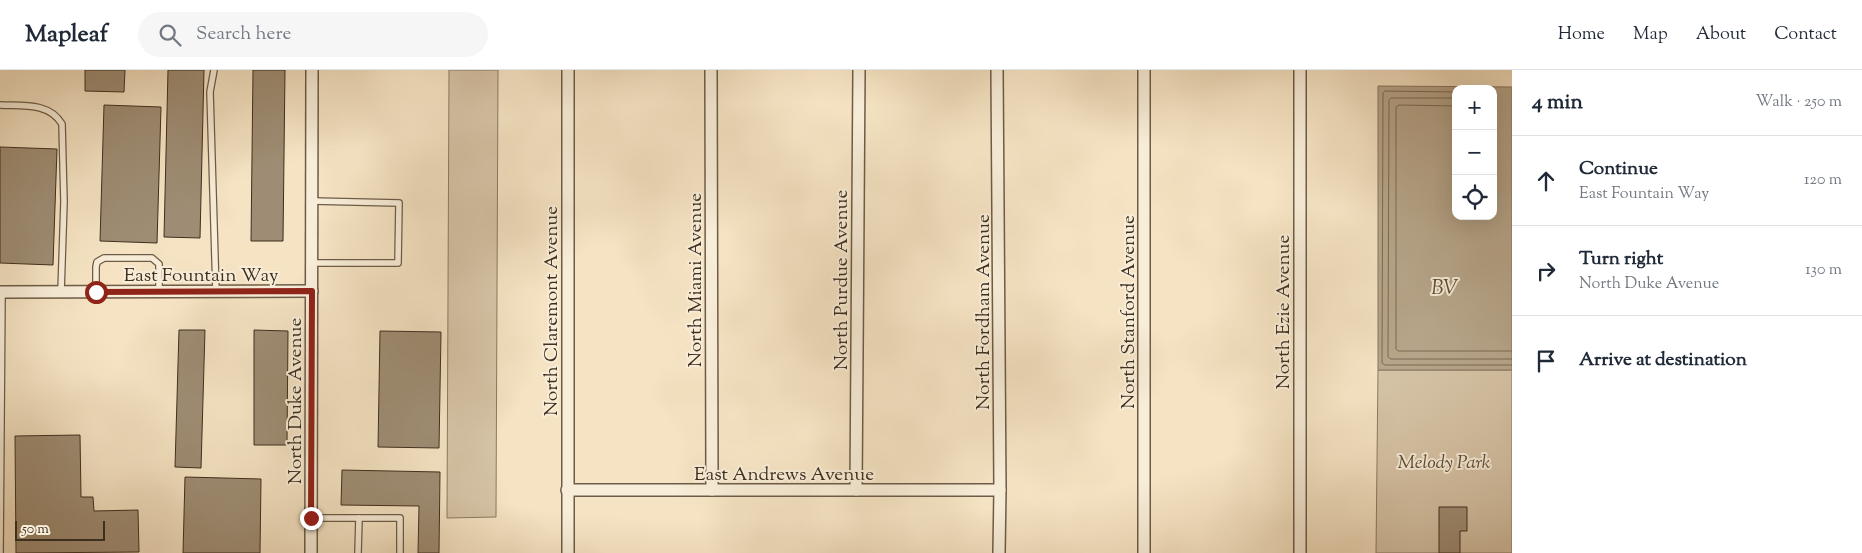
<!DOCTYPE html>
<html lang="en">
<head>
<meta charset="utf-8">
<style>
  :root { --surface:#fff; --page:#f6f6f7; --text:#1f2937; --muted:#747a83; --line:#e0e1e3 }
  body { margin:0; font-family:"Sorts Mill Goudy",serif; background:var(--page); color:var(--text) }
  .controls { position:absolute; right:15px; top:15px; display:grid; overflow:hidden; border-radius:10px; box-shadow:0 5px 20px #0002 }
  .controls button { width:45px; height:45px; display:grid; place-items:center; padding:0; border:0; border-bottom:1px solid var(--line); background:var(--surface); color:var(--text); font:25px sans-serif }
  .scale { position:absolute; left:15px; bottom:12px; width:90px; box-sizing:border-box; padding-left:5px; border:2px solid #3f2f1f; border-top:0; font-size:14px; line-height:18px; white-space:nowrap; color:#3f2f1f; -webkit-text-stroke:4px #f8edd8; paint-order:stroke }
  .stop { position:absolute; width:15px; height:15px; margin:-11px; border:4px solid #8f2418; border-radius:50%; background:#fff }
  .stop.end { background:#8f2418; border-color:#fff; box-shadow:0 1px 5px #0008 }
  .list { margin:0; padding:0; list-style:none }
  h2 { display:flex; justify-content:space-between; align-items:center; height:65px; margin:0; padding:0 20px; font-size:21px }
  h2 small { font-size:16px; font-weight:400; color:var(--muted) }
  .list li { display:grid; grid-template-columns:32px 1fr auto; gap:15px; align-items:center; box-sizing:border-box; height:90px; padding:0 20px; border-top:1px solid var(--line) }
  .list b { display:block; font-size:19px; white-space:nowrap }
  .list p { margin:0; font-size:16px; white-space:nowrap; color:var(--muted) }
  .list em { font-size:16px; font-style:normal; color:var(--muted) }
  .icon { flex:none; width:28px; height:28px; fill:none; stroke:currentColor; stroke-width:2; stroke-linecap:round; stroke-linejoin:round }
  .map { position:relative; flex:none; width:1512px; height:483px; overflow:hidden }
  header { display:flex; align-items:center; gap:30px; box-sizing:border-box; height:70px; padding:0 25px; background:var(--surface); border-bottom:1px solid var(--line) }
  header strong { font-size:24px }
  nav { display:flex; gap:28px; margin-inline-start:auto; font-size:18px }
  .search { width:350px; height:45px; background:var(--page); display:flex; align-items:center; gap:12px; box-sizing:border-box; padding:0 18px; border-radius:28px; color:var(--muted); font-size:19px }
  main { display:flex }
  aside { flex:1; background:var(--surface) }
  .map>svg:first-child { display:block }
  .green { fill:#d6c4a7; stroke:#8a7a63 }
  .water { fill:#b7a68b; stroke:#877660; fill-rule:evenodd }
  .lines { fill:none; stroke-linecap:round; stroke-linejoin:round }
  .shore { stroke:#7b6a55; stroke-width:1 }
  .building { fill:#9e8d74; stroke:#3f2f1f }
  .lane-casing { stroke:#6c5c48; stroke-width:8 }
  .street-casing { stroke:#6c5c48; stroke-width:14 }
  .lane { stroke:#f8edd8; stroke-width:5.5 }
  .street { stroke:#f8edd8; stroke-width:11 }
  .route { stroke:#8f2418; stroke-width:6 }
  .labels { text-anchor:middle; stroke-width:4; stroke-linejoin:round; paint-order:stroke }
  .street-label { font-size:19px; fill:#3f2f1f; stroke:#f8edd8 }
  .park-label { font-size:19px; font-style:italic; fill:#5d4d3a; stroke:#f8edd8 }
  .water-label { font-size:20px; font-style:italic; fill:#5d4d3a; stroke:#f8edd8 }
</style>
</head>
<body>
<header>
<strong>Mapleaf</strong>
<div class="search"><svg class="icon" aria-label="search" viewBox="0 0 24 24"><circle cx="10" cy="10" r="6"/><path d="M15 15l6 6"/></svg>Search here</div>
<nav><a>Home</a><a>Map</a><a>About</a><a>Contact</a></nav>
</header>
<main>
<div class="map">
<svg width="1512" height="483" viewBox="0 0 1512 483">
  <rect width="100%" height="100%" fill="#f5e3c3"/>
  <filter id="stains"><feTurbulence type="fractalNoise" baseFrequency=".004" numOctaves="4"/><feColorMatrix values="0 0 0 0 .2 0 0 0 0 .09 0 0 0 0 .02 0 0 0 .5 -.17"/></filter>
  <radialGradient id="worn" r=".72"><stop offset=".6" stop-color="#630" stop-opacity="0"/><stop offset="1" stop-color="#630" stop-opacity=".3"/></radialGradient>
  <g class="green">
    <path d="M449 0H498L496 447 447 448Z"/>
    <path d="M1378 300H1512V483H1376Z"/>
  </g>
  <path class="water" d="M1378 16 1512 17V300H1378ZM1456 19H1493V146H1456Z"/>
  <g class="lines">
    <g class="shore">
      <path d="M1456 22 1385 21 1383 23 1382 293 1385 295H1512"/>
      <path d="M1456 28H1391L1389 30 1388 287 1391 289H1512"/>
      <path d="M1456 36 1399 35 1396 37V279L1398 281H1512"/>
    </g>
  </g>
  <g class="building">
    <path d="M85 0H125L124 22 85 21Z"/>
    <path d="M168 0H204L200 168 164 167Z"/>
    <path d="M253 0H285L283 171H251Z"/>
    <path d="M104 35 161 37 157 173 100 171Z"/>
    <path d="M0 77 57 79 53 195 0 193Z"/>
    <path d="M179 260H205L201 398 175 397Z"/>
    <path d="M254 260 288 261 287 375H254Z"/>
    <path d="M380 261 441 262 439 378 378 377Z"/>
    <path d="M80 365 81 427H93L94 441 138 440 139 482 16 483 15 366Z"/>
    <path d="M342 400 440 402 439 483H418L419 436 341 435Z"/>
    <path d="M185 407 261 409 260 483H183Z"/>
    <path d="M1439 437H1467V461H1460V483H1439Z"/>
  </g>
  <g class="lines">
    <g class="lane-casing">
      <g id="lane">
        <path d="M214 0 210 22 216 222"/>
        <path d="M0 35C22 36 49 32 62 54L64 132 61 222"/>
        <path d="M312 131 399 133 398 193H312"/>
        <path d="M96 222V197L97 192 104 188H152L159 194V222"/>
        <path d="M311 448H400V483"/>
        <path d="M0 483 2 222"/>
        <path d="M358 483 359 448"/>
      </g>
    </g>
    <g class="street-casing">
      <g id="street">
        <path d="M711 0 712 420"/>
        <path d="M997 0 1000 420 999 483"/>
        <path d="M1144 0V483"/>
        <path d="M1300 0V483"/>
        <path d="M0 222 312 221"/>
        <path d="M567 420H1000"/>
        <path d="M856 420 859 0"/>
        <path d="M311 483 312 0"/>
        <path d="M568 483V0"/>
      </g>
    </g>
    <use href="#lane" class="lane"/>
    <use href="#street" class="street"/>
  </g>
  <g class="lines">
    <path class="route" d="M96 222 312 221 311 448"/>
  </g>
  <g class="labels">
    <g class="street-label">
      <text x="201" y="211">East Fountain Way</text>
      <text transform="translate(694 210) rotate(-90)" y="7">North Miami Avenue</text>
      <text transform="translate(840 210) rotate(-90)" y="7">North Purdue Avenue</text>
      <text transform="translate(550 241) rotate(-90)" y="7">North Claremont Avenue</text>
      <text transform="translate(982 242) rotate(-90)" y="7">North Fordham Avenue</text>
      <text transform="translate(1127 242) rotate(-90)" y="7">North Stanford Avenue</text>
      <text transform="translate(1282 242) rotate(-90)" y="7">North Ezie Avenue</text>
      <text transform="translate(294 331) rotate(-90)" y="7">North Duke Avenue</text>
      <text x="784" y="410">East Andrews Avenue</text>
    </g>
    <g class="park-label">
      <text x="1444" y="398">Melody Park</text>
    </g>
    <g class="water-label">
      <text x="1445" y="224">BV</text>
    </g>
  </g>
  <rect width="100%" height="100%" filter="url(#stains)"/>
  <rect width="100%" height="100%" fill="url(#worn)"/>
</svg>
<div class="controls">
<button>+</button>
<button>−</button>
<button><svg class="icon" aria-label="locate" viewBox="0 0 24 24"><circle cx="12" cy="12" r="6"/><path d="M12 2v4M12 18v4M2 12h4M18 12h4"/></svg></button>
</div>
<div class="scale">50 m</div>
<div class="stop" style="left:96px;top:222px"></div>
<div class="stop end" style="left:311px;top:448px"></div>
</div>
<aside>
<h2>4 min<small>Walk · 250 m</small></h2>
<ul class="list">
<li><svg class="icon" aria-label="ahead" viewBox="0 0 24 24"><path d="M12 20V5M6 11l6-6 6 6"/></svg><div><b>Continue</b><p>East Fountain Way</p></div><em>120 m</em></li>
<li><svg class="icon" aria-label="right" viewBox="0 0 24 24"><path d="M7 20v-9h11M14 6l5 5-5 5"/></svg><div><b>Turn right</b><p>North Duke Avenue</p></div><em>130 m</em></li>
<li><svg class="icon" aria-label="arrive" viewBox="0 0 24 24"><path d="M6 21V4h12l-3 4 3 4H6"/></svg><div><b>Arrive at destination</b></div></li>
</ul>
</aside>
</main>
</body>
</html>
